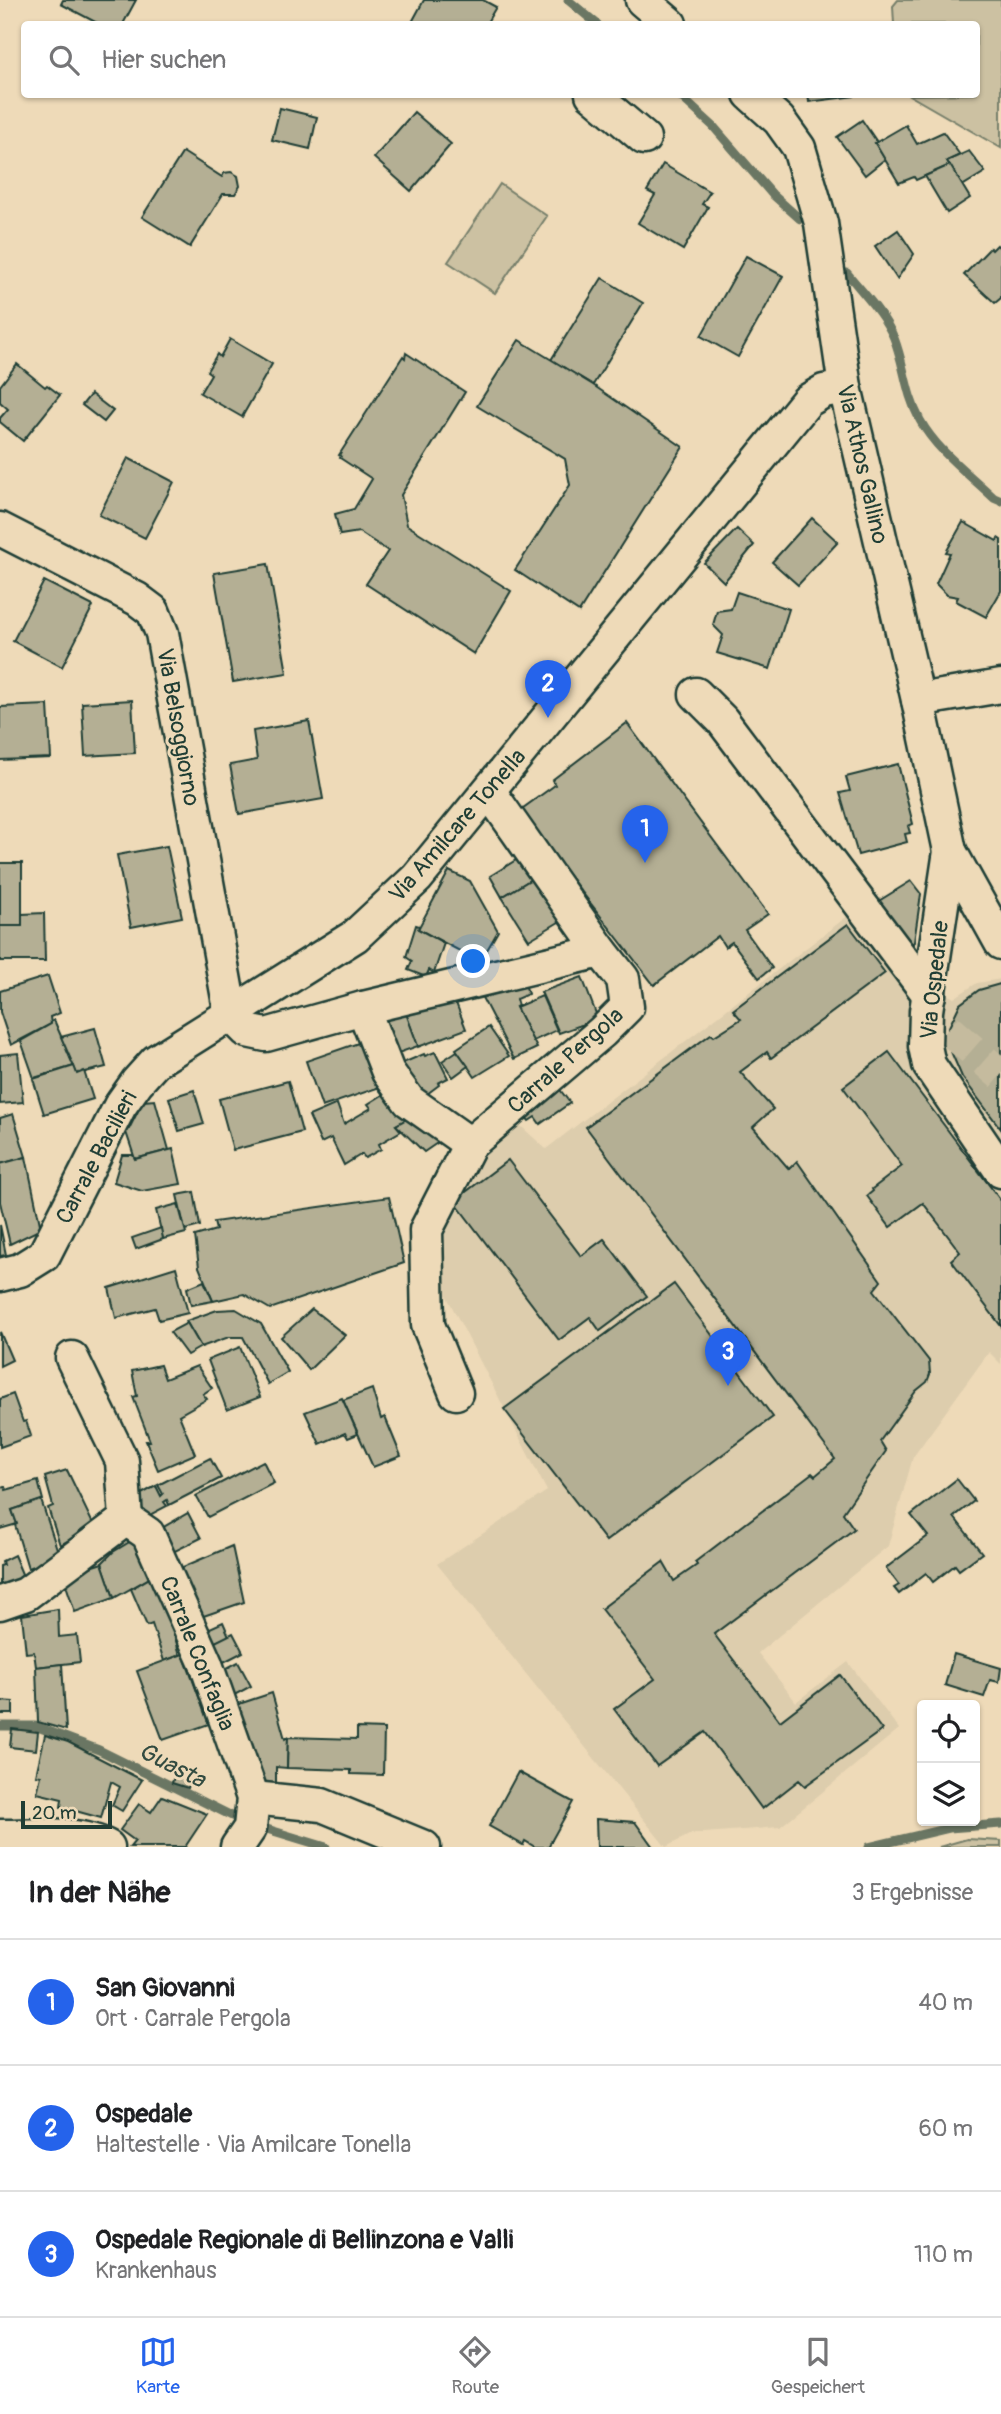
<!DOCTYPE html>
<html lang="de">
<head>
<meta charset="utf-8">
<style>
  :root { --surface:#fff; --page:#f6f6f6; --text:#202124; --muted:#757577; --line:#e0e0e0; --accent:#2563eb }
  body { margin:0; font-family:Pangolin,sans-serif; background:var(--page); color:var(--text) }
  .controls { position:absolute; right:21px; bottom:21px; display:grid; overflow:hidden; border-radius:7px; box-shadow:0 2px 5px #0004 }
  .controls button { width:63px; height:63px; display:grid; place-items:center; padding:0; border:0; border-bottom:2px solid var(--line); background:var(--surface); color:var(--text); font:35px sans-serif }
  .scale { position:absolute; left:21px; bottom:18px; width:91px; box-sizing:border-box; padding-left:7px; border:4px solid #1f3d34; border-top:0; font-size:19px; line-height:24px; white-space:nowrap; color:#1f3d34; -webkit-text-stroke:5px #eedab8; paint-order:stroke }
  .you { position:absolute; left:474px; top:962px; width:24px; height:24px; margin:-18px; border:5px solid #fff; border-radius:50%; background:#1a73e8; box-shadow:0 0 0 10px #1a73e833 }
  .badge { display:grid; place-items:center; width:46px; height:46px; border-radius:50%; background:var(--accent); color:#fff; font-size:23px; font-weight:700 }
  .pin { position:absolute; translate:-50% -58px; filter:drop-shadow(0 2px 4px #0008) }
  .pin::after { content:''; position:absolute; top:37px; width:24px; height:21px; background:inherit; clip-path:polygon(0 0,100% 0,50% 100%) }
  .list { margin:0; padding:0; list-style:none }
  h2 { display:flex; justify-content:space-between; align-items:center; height:91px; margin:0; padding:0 28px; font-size:30px }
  h2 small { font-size:23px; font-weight:400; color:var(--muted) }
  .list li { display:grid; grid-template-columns:46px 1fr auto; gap:21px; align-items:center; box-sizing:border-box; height:126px; padding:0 28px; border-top:2px solid var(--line) }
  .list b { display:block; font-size:26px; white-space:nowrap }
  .list p { margin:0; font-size:23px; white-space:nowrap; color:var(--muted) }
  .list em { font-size:23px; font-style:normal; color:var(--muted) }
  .icon { flex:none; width:38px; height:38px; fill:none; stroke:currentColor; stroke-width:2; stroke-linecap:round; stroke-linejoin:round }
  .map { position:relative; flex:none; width:1001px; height:1847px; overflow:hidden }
  .search { position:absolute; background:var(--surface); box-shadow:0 2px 5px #0004; left:21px; right:21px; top:21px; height:77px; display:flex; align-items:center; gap:18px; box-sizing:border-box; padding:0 24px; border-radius:7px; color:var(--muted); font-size:26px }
  .sheet { height:469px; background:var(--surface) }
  nav { display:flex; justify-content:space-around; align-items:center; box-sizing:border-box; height:98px; border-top:2px solid var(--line); background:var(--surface); font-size:19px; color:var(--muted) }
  nav a { display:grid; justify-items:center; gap:4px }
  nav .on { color:var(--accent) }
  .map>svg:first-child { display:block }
  .built { fill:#ddcdad }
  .green { fill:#ccc1a2; stroke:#767f6b; stroke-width:2 }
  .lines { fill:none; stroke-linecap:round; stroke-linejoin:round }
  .stream { stroke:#6a7663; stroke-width:9 }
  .building { fill:#b4af94; stroke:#1f3d34; stroke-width:2 }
  .minor-tunnel { stroke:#c5bb9e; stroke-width:32; stroke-dasharray:32 16; stroke-linecap:butt }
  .minor-casing { stroke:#1f3d34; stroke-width:37 }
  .minor { stroke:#eedab8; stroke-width:32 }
  .labels { text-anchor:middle; stroke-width:6; stroke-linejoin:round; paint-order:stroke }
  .street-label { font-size:23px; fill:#1f3d34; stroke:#eedab8 }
  .water-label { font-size:24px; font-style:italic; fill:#324b40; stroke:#eedab8 }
</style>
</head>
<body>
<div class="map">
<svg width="1001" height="1847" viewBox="0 0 1001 1847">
  <rect width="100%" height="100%" fill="#eedab8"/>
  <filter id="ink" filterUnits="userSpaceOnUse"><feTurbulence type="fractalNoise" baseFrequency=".0143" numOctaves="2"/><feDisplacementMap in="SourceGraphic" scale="14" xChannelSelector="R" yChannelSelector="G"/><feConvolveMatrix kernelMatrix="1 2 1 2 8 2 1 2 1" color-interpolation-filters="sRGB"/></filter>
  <g filter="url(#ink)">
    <path class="built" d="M858 908 913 976 954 998 977 983 1001 979V1364L989 1352 913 1457 888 1546 758 1653 796 1702 848 1662 899 1729 780 1827 691 1834 666 1847 437 1564 547 1491 446 1295 438 1229 481 1145 512 1118 546 1149Z"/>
    <g class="green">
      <path d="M898 0H1001V148L909 95 976 94V24H894L893 6Z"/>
      <path d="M500 184 547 216 495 293 448 262Z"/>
      <path d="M967 1839 1001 1841V1847H939Z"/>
    </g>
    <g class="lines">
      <g class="stream">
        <path d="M568 0 597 24"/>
        <path d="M678 94 713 126 772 194 800 219"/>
        <path d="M847 273C863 293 884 314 894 338 905 366 905 392 920 420 937 451 969 474 994 498L1001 501"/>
        <path d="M0 1726H35L99 1750 244 1822"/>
        <path d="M257 1826 326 1847"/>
        <path d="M869 1847 949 1828 1001 1824"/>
      </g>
    </g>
    <g class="building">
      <path d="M63 0H136L123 24H99L61 4Z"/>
      <path d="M424 0H483L496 7 486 24H411Z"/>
      <path d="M808 94H854V96L809 102Z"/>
      <path d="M280 108 317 117 310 149 272 140Z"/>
      <path d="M414 112 451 144 411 191 374 158Z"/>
      <path d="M862 120 877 142 875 143 885 159 865 175 837 137Z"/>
      <path d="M906 125 917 144 943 132 960 155 947 161 950 165 916 180 914 177 899 183 875 143Z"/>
      <path d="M969 151 985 172 962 186 947 161Z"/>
      <path d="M183 152 222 177 224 173 231 172 238 176 240 186 235 194H223L190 247 142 217Z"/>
      <path d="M663 164 710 192 702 204 708 207 683 250 638 223 655 195 647 191Z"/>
      <path d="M950 165 970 198 947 213 925 176Z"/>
      <path d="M898 230 914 254 897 279 875 246Z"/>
      <path d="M997 245 1001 249V298L995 303 964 275 990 248 992 250Z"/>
      <path d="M746 256 783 276 738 357 701 336Z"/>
      <path d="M602 278 643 303 593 385 551 360Z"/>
      <path d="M230 339 272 364 242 417 200 393 211 374 207 371 217 354 220 357Z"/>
      <path d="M519 340 593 385 683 447 579 612 515 570 570 485 565 459 477 406Z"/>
      <path d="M406 353 465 392 401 495 407 525 511 591 474 654 366 584 388 551 359 532 340 535 335 514 354 509 372 479 340 458 341 456 339 455 403 356 405 358Z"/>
      <path d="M17 364 45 387 47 385 60 395 23 441 0 422V418L8 409 0 402V386Z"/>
      <path d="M91 394 113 411 104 422 82 405Z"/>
      <path d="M128 458 174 482 145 538 99 515Z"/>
      <path d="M812 518 838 542 798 585 772 562Z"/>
      <path d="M963 522 997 541 998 538 1001 540V591L986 617 956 601 958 597 947 595 936 584 950 553 946 552Z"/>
      <path d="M737 529 754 545 724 582 704 563Z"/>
      <path d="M268 564 287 673 233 682 214 573Z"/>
      <path d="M44 581 93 606 62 667 13 641Z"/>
      <path d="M737 592 789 609 770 669 717 653 723 635 713 625 717 611 731 609Z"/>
      <path d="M132 700 135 753 85 756 82 703Z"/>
      <path d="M48 705 51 758 0 760V707Z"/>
      <path d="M309 721 323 799 239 814 230 765 257 760 253 731Z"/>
      <path d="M627 723 768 914 745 930 772 968 759 978 732 942 725 947 718 936 654 985 519 811 555 785 552 780Z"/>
      <path d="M898 764 913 824 908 826 910 833 905 834 907 842 858 855 840 793 850 791 846 777Z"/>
      <path d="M167 846 182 917 131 927 117 855Z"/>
      <path d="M521 857 533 878 502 897 490 876Z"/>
      <rect x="0" y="863" width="22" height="63"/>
      <path d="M449 871 470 881 498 931 483 957 473 954 471 957 418 929Z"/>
      <path d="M538 875 564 919 529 940 502 897Z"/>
      <path d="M911 881 921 894 914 942 904 953 869 907Z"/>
      <path d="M44 913 45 961H0V926H22V914Z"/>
      <path d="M848 924 885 973 771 1058 767 1052 740 1072 773 1109 753 1127 789 1169 797 1161 881 1281 874 1290 929 1361 930 1374 927 1382 916 1391 880 1441 886 1451 843 1513 854 1529 714 1634 780 1721 840 1675 882 1730 805 1786 799 1780 762 1809 705 1732 657 1766 614 1709 655 1679 601 1609 663 1562 674 1581 697 1565 695 1562 812 1473 815 1476 835 1459 586 1127 711 1034 714 1036 741 1019 733 1010Z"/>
      <path d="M416 925 419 926 418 929 444 943 434 973 429 970 426 977 408 970 412 961 406 957Z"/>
      <path d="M522 973 528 994 516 999 518 1006 516 1007 537 1048 514 1059 476 986Z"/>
      <path d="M48 976 60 1013 50 1017 51 1024 11 1045 0 1012V991Z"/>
      <path d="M582 977 598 1019 559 1033 541 992Z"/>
      <path d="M1000 984H1001V1129L962 1077 949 1047 948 1029 960 1004 979 990Z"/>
      <path d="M451 990 466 1029 418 1047 404 1008Z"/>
      <path d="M542 996 557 1030 533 1041 516 1007Z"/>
      <path d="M404 1008 418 1046 387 1057 372 1019Z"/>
      <path d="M54 1020 74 1066 34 1078 21 1041 51 1024V1022Z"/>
      <path d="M489 1027 509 1056 475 1077 456 1049Z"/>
      <path d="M95 1028 106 1067 77 1074 61 1037Z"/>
      <path d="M367 1040 383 1086 322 1107 306 1061Z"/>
      <path d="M457 1051 468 1066 453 1077 442 1061Z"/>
      <path d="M435 1052 448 1078 438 1083 439 1085 415 1103 398 1065 424 1054 425 1056Z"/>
      <path d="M889 1052 1001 1201V1326L951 1260 960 1252 923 1203 890 1227 867 1196 873 1191 872 1189 902 1166 843 1087Z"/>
      <path d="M18 1053 23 1102 0 1104V1055Z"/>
      <path d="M74 1066 77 1074 84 1071 93 1099 44 1114 33 1079Z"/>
      <path d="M288 1081 302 1132 233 1150 219 1099Z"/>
      <path d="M558 1087 570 1103 540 1124 535 1117 529 1121 522 1112Z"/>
      <path d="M392 1089 414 1115 396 1125 401 1131 379 1144 381 1149 365 1158 362 1154 344 1165 331 1138 321 1143 309 1116 337 1104 344 1124 371 1108 368 1104Z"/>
      <path d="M194 1090 204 1124 179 1131 169 1098Z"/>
      <path d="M155 1100 169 1150 135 1159 125 1129H129L143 1101Z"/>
      <path d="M13 1114 26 1157 0 1164V1118Z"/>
      <path d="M414 1115 443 1139 424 1152 396 1125Z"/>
      <path d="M173 1149 181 1184 142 1191 114 1182 122 1155H133L135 1159Z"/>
      <path d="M26 1157 41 1229 10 1244 0 1202V1164Z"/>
      <path d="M508 1160 581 1256 604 1239 647 1296 600 1331 590 1317 559 1340 454 1201Z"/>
      <path d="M194 1192 200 1226 185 1230 177 1195Z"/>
      <path d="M389 1197 404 1263 270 1309 244 1294 213 1301 199 1267 195 1236 216 1230 214 1222Z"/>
      <path d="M178 1204 186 1233 163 1239 156 1210Z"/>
      <path d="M0 1225 6 1255 0 1256Z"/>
      <path d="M161 1228 163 1239 136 1249 132 1238Z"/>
      <path d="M176 1267 188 1313 159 1320 155 1308 116 1318 109 1288Z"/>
      <path d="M204 1281 213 1301 191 1305 187 1288Z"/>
      <path d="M674 1284 773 1417 606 1541 504 1409Z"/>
      <path d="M236 1309 261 1324 288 1372 268 1384 243 1337H229L201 1347 186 1321 217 1310Z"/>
      <path d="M312 1309 345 1335 309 1370 281 1337Z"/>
      <path d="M187 1323 201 1347 187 1355 170 1332Z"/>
      <path d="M0 1332 12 1360 0 1366Z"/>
      <path d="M240 1347 260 1397 227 1410 208 1360Z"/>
      <path d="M160 1365 165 1379 197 1366 212 1388 203 1394 207 1399 179 1415 195 1454 158 1470 146 1441H150L133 1397 137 1396 132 1371Z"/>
      <path d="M372 1389 381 1419 385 1417 401 1456 373 1467 343 1400Z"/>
      <path d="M13 1394 23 1422 26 1421 31 1436 0 1447V1399Z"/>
      <path d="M342 1398 358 1434 348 1438 345 1433 320 1444 305 1412Z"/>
      <path d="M210 1458 221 1478 169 1505 167 1500 164 1502 167 1506 146 1517 136 1497 156 1486 161 1496 163 1494 158 1485Z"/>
      <path d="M263 1461 274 1483 208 1517 196 1496Z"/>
      <path d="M67 1470 94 1526 60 1545 48 1508 53 1506 45 1477Z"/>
      <path d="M957 1479 974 1501 954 1517 982 1553 959 1570 955 1565 933 1582 926 1573 899 1594 894 1588 899 1585 886 1568 928 1536 911 1515Z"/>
      <path d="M38 1481 43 1500 12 1510 17 1524 0 1529V1488L5 1487 6 1490Z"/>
      <path d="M41 1500 60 1558 28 1568 15 1525 17 1524 12 1510Z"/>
      <path d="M188 1513 201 1538 165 1556 155 1532Z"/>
      <path d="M141 1535 160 1572 114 1598 102 1563 113 1552Z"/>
      <path d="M232 1546 244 1602 192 1620 171 1572Z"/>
      <path d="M14 1555 25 1581 0 1591V1566L3 1565 2 1561Z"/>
      <path d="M102 1563 114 1598 75 1612 63 1576Z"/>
      <path d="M160 1572 184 1632 174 1634 180 1655 164 1661 152 1624 147 1626 131 1589Z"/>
      <path d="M58 1609 59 1637 77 1635 80 1662 36 1667 34 1652 26 1653 22 1615Z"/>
      <path d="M223 1622 229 1636 205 1647 199 1633Z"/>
      <path d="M233 1633 243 1652 212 1668 205 1647Z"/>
      <path d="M183 1654 209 1724 163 1740 137 1671Z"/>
      <path d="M954 1654 1001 1668 999 1682 990 1680 984 1697 945 1685Z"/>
      <path d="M238 1662 251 1686 227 1699 214 1675Z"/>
      <path d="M62 1664 66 1730 38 1722 36 1667Z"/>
      <path d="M272 1693 285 1739 288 1737 287 1768 276 1767V1791L250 1782 230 1707Z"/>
      <path d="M0 1701 13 1702V1714H0Z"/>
      <path d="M357 1728 384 1729 383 1775 351 1774V1770L287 1768 288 1737 357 1739Z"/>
      <path d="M12 1729 38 1732 36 1750 10 1747Z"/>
      <path d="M45 1735 68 1742 142 1780 122 1811 112 1805 120 1787 111 1782 101 1818 61 1807 62 1799 37 1793 41 1776 36 1775Z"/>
      <path d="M177 1768 193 1773 188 1788 172 1783Z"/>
      <path d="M518 1772 573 1802 548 1847H535L525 1841 523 1845 489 1826Z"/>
      <path d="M162 1796 207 1814 185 1847H130L135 1841 120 1830 139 1804 151 1812Z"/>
      <path d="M596 1819 635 1822 653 1847H597Z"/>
    </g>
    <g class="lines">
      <path class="minor-tunnel" d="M948 1029 1001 1075"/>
      <g class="minor-casing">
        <g id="minor">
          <path d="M642 0 670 24"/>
          <path d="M592 94 644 138"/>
          <path d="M750 94 779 120 799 148 821 223 845 387 918 700 950 851 1001 943"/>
          <path d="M0 529 137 599 153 611 162 633 231 1015"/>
          <path d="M696 694 722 720 929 995"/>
          <path d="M918 700 1001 686"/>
          <path d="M950 851 926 1011 925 1046 929 1065 1001 1171"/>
          <path d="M363 1008 388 1072 409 1101 470 1144"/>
          <path d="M231 1015 247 1031 266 1035 363 1008 601 951"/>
          <path d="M0 1275 20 1270 44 1255 120 1106 137 1082 156 1061 355 936 417 878 807 401 824 391 845 387"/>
          <path d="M72 1358 122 1461 126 1519"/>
          <path d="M456 1393 428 1325 426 1230 470 1144 602 1032 627 1007 623 979 601 951 489 791"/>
          <path d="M126 1519 148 1534 206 1664 253 1798 250 1828 237 1847"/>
          <path d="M0 1603 26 1594 126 1519"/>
          <path d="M253 1798 322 1805 424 1847"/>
          <path d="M0 1836C32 1836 81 1831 108 1847"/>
        </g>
      </g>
      <use href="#minor" class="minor"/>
    </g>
  </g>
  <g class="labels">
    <g class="street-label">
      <text transform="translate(863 464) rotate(77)" y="8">Via Athos Gallino</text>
      <text transform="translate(179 727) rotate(80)" y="8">Via Belsoggiorno</text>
      <text transform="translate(457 825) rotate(-49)" y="8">Via Amilcare Tonella</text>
      <text transform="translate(934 980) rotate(-84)" y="8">Via Ospedale</text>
      <text transform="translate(565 1060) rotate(-42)" y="8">Carrale Pergola</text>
      <text transform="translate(96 1157) rotate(-62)" y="8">Carrale Bacilieri</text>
      <text transform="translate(198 1653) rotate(68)" y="8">Carrale Confaglia</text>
    </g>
    <g class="water-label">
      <text transform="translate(172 1765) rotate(27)" y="8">Guasta</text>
    </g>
  </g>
</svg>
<div class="controls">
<button><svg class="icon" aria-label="locate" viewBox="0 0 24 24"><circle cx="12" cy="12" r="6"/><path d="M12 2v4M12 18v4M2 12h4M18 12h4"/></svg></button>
<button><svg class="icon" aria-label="layers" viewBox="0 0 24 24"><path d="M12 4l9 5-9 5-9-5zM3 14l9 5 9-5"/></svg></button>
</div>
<div class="scale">20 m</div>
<div class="you"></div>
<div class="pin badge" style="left:645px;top:863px">1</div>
<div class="pin badge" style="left:548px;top:718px">2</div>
<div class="pin badge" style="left:728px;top:1386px">3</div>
<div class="search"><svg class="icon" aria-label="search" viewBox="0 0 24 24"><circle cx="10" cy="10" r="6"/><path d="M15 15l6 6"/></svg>Hier suchen</div>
</div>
<section class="sheet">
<h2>In der Nähe<small>3 Ergebnisse</small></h2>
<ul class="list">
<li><span class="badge">1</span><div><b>San Giovanni</b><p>Ort · Carrale Pergola</p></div><em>40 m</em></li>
<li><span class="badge">2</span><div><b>Ospedale</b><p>Haltestelle · Via Amilcare Tonella</p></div><em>60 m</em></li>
<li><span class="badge">3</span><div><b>Ospedale Regionale di Bellinzona e Valli</b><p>Krankenhaus</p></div><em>110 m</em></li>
</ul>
</section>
<nav>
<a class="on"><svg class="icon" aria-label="map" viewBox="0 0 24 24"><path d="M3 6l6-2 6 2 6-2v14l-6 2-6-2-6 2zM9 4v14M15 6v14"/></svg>Karte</a>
<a><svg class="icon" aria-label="directions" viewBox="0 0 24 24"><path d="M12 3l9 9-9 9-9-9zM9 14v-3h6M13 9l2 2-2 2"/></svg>Route</a>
<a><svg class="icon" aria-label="saved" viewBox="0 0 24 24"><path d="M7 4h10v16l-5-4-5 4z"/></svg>Gespeichert</a>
</nav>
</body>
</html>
